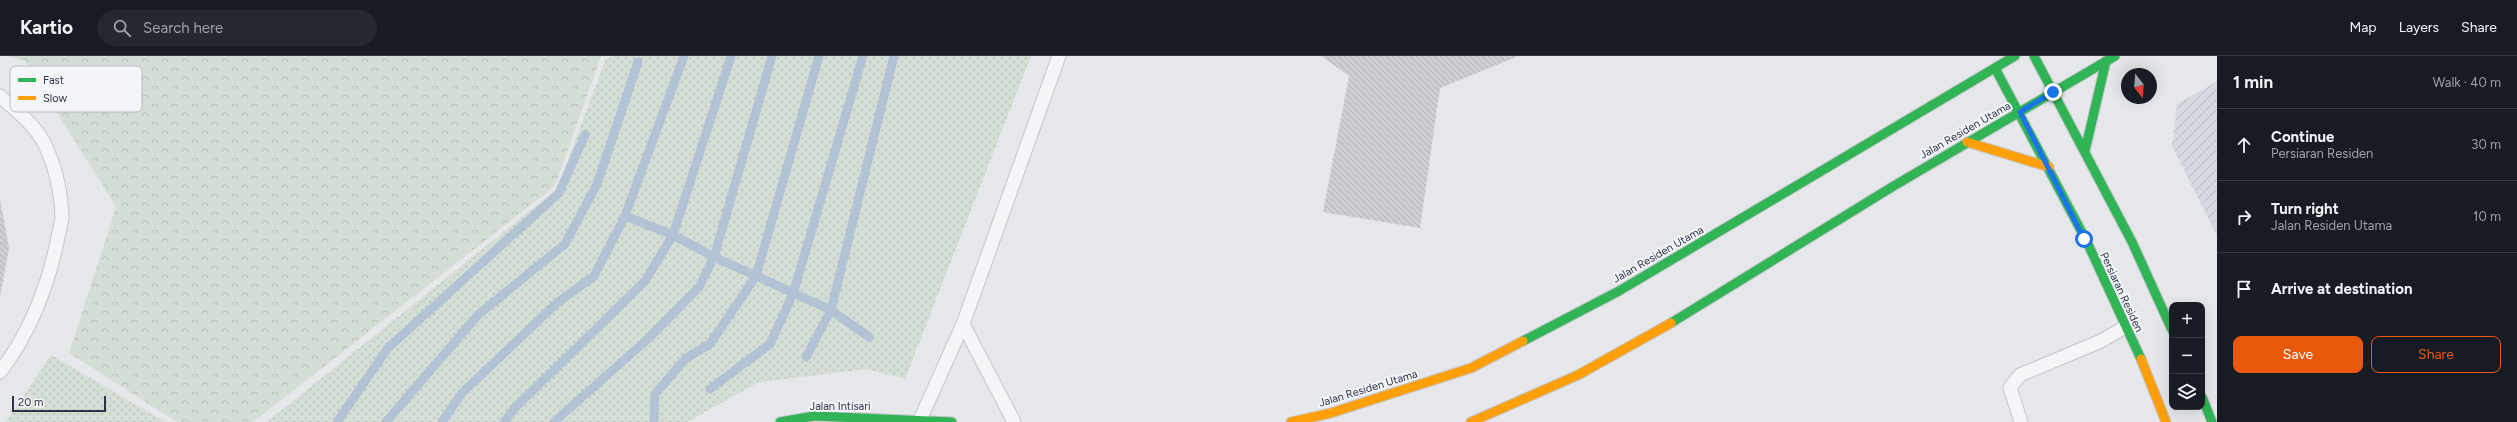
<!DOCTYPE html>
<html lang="en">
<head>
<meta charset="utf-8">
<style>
  :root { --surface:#171b24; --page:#242831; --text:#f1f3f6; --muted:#9ea1a6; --line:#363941; --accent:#ea580c }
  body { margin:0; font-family:Figtree,sans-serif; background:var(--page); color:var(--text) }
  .controls { position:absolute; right:12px; bottom:12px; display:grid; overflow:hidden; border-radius:8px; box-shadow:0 4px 16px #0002 }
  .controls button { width:36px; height:36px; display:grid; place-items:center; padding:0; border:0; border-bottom:1px solid var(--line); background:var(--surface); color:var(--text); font:20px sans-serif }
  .compass { position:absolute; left:2121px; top:12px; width:36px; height:36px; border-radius:50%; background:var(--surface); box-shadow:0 4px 16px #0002; rotate:163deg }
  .scale { position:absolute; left:12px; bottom:10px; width:94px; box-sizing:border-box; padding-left:4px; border:2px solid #293345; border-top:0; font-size:11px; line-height:14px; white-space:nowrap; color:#293345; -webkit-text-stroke:3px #f3f5f9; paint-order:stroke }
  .stop { position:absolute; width:12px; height:12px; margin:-9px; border:3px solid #1a73e8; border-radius:50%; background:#fff }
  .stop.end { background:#1a73e8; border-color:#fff; box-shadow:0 1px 4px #0008 }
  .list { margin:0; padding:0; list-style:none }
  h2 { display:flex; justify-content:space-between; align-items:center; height:52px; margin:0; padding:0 16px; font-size:17px }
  h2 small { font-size:13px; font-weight:400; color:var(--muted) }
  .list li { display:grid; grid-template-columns:26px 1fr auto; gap:12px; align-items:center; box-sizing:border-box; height:72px; padding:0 16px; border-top:1px solid var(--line) }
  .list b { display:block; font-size:15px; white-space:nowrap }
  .list p { margin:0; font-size:13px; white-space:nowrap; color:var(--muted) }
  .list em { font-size:13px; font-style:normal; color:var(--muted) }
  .actions { display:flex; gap:8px; padding:12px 16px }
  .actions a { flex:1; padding:9px 0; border:1px solid var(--accent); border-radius:8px; text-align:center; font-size:14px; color:var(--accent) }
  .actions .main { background:var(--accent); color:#fff }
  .icon { flex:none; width:22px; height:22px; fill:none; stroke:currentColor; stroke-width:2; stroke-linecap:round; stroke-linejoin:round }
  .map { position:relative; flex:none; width:2217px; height:366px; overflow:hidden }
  header { display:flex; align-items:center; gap:24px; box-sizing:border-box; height:56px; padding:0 20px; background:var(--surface); border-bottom:1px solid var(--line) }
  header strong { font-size:19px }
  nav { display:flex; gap:22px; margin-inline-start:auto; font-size:14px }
  .search { width:280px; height:36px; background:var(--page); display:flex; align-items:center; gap:10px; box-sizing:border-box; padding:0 14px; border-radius:22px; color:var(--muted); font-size:15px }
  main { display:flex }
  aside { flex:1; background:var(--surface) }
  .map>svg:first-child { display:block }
  .industrial { fill:url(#industrial-furrows) }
  .grass { fill:url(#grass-dots) }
  .forest { fill:url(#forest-crowns) }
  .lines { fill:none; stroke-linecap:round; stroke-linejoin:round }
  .stream { stroke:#b2c3d6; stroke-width:9 }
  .building { fill:url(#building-back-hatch) }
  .lane-casing { stroke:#c3c5c8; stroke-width:15 }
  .fast-casing { stroke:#c3c5c8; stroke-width:11 }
  .slow-casing { stroke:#c3c5c8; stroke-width:11 }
  .lane { stroke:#f4f5f7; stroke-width:13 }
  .fast { stroke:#30b455; stroke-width:9 }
  .slow { stroke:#ff9f0a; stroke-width:9 }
  .route { stroke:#1a73e8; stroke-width:5 }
  .labels { text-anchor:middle; stroke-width:4; stroke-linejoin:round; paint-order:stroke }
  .street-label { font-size:11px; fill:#293345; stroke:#f3f5f9 }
  .key { fill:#f3f5f9; stroke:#b6bbc3; stroke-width:1 }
  .key-label { font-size:11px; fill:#293345 }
</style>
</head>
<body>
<header>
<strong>Kartio</strong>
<div class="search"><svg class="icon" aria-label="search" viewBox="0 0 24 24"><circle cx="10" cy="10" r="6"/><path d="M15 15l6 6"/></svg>Search here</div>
<nav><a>Map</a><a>Layers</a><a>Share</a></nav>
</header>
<main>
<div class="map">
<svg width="2217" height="366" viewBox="0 0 2217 366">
  <defs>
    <pattern id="industrial-furrows" width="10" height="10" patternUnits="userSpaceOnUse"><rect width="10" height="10" fill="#d5dae0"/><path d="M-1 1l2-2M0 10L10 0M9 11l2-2" fill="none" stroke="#b7bcc2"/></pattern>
    <pattern id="grass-dots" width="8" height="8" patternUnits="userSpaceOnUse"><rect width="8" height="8" fill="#d5ded5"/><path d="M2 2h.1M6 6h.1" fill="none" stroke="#b7bfb8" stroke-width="1.8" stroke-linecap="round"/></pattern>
    <pattern id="forest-crowns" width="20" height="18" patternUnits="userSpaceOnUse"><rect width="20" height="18" fill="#d5ded5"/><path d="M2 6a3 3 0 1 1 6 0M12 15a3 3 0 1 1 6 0" fill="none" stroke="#b7bfb8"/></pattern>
    <pattern id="building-back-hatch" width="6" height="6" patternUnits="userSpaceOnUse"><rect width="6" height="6" fill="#cdcfd2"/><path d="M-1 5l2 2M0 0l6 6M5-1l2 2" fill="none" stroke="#b0b2b6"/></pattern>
  </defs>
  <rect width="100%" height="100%" fill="#e5e7ea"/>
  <path class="industrial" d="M2217 25V180L2172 90 2177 48Z"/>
  <g class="grass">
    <path d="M614 0H1031L905 323 867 313 759 326 687 366H267L557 133 606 3Z"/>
    <path d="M51 299 165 366H6Z"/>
  </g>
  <path class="forest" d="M5 0H601L555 130 253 366H177L69 297 116 151 24 4Z"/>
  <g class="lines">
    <g class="stream">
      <path d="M625 160 673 179 714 201 831 254 869 281"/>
      <path d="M806 301 831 254 894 0"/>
      <path d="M710 333 770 288 793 238 863 0"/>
      <path d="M654 365 655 338 686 302 710 288 756 220 819 0"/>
      <path d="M337 366 388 292 559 137 585 79"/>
      <path d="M386 366 478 259 565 188 597 128 638 6"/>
      <path d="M442 366 462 337 557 247 594 220 625 160 684 0"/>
      <path d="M504 366 515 352 645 225 673 179 731 0"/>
      <path d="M554 366 650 281 699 231 714 201 772 0"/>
    </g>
  </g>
  <g class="building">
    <path d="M1321 0H1519L1440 32 1420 172 1323 156 1349 20Z"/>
    <path d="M0 143 9 192 0 241Z"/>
  </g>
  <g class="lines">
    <g class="lane-casing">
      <g id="lane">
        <path d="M0 40C15 54 36 69 45 89 55 110 61 136 62 160 62 168 58 178 57 186 47 233 29 278 0 316"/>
        <path d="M963 268 1014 366"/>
        <path d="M920 364 963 268 1059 0"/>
        <path d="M2021 366 2010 332 2020 319 2101 285 2125 271"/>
      </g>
    </g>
    <g class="fast-casing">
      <g id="fast">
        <path d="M2034 0 2132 186 2172 274"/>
        <path d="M1995 12 2087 186 2141 303"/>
        <path d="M2085 95 2106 5"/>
        <path d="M1671 267 1892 131 2115 0"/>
        <path d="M1523 285 1619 235 2015 0"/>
        <path d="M2202 341 2212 366"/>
        <path d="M780 366 814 360 952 366"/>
      </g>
    </g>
    <g class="slow-casing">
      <g id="slow">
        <path d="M1967 86 2049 111"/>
        <path d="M2141 303 2166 366"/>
        <path d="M1291 366 1331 357 1471 312 1523 285"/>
        <path d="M1471 366 1578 319 1671 267"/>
      </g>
    </g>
    <use href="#lane" class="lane"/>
    <use href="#fast" class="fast"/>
    <use href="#slow" class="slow"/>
  </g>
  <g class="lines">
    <path class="route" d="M2053 36 2020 56 2084 183"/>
  </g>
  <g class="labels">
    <g class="street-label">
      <text transform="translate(1965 74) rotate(-30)" y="4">Jalan Residen Utama</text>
      <text transform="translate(1658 198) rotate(-30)" y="4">Jalan Residen Utama</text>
      <text transform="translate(2122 236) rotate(65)" y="4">Persiaran Residen</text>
      <text transform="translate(1368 332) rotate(-17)" y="4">Jalan Residen Utama</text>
      <text x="840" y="354">Jalan Intisari</text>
    </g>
  </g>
  <rect x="10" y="10" width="132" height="46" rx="6" class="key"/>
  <rect x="18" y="22" width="18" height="4" fill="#30b455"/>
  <rect x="18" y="40" width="18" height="4" fill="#ff9f0a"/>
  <g class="key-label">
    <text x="43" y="28">Fast</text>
    <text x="43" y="46">Slow</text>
  </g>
</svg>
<div class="controls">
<button>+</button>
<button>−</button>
<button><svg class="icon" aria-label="layers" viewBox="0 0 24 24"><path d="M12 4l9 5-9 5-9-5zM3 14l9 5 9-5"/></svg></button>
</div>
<svg class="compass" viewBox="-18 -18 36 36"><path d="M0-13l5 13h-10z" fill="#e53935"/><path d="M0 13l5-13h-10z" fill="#9ea1a6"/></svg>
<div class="scale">20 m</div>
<div class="stop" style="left:2084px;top:183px"></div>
<div class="stop end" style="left:2053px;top:36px"></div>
</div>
<aside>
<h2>1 min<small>Walk · 40 m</small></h2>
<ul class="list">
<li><svg class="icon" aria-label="ahead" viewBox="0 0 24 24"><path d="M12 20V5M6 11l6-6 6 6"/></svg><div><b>Continue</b><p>Persiaran Residen</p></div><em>30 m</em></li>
<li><svg class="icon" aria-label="right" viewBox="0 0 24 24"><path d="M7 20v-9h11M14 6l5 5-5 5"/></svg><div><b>Turn right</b><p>Jalan Residen Utama</p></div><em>10 m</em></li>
<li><svg class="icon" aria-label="arrive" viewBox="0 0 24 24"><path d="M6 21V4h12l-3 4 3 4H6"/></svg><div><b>Arrive at destination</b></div></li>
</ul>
<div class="actions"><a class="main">Save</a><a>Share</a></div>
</aside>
</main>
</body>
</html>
